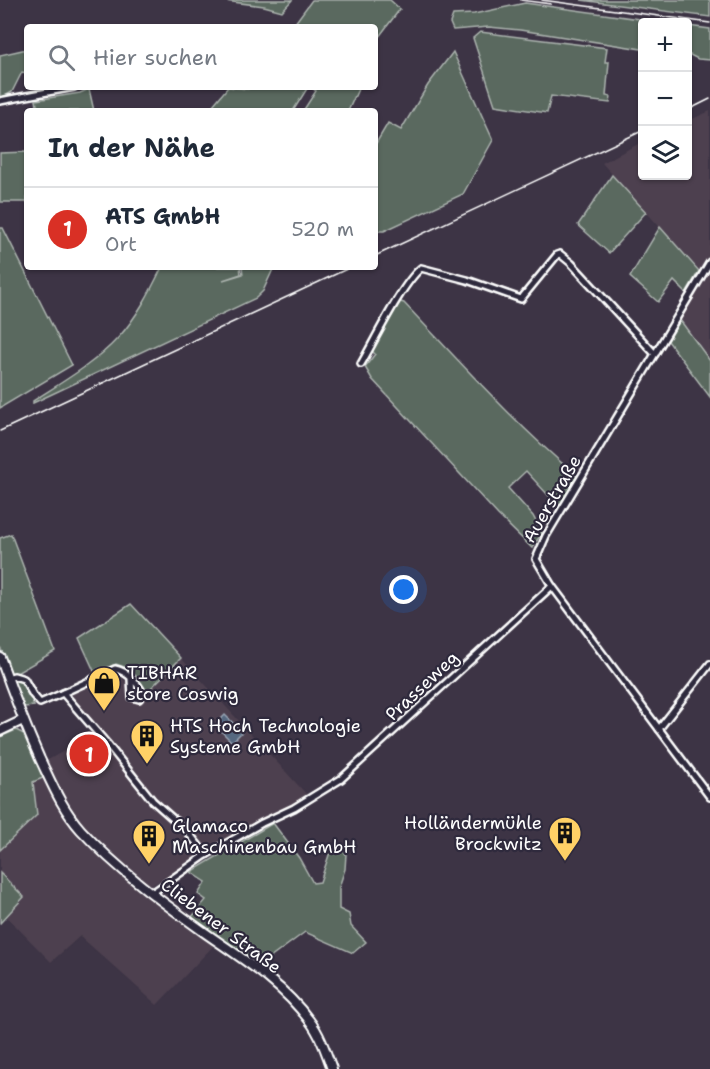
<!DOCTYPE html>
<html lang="de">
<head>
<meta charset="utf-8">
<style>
  :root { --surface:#fff; --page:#f6f6f7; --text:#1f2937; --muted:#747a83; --line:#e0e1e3; --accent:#d93025 }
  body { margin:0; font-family:"Shantell Sans",sans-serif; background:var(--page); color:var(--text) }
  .controls { position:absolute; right:18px; top:18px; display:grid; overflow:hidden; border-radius:6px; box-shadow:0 2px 4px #0004 }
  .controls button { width:54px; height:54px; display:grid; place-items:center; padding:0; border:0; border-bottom:2px solid var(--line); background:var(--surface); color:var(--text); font:30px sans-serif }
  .you { position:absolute; left:404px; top:590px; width:21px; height:21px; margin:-15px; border:4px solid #fff; border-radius:50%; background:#1a73e8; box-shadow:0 0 0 9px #1a73e833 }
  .badge { display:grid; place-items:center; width:39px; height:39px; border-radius:50%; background:var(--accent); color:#fff; font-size:20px; font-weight:700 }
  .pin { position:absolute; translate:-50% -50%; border:3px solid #fff; box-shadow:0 2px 6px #0006 }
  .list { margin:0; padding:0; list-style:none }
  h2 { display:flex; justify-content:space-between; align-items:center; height:78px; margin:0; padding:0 24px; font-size:26px }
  h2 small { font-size:20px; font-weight:400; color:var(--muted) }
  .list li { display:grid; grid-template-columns:39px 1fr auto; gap:18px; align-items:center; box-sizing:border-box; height:84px; padding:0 24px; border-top:2px solid var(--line) }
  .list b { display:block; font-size:22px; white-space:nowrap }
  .list p { margin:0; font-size:20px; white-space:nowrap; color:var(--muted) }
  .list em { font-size:20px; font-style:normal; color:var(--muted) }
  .icon { flex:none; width:33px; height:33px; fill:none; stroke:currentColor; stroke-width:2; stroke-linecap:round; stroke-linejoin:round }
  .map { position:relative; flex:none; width:710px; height:1069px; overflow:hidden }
  .search { position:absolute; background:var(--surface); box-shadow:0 2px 4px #0004; left:24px; top:24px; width:354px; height:66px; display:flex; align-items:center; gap:15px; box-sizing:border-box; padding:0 21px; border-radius:6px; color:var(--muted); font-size:22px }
  .panel { position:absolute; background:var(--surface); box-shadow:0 2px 4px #0004; left:24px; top:108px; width:354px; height:162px; border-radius:6px }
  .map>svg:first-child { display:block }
  .built { fill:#4d404f }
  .green { fill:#5a695f; stroke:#acb4af; stroke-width:1.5 }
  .water { fill:#546780; stroke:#98a4b3; stroke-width:1.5 }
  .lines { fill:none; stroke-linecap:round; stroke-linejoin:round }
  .street-casing { stroke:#fff; stroke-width:10 }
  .secondary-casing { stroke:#fff; stroke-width:12 }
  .street { stroke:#2f2a3d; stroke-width:5 }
  .secondary { stroke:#2f2a3d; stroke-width:8 }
  .rail { stroke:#fff; stroke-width:1.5 }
  .labels { text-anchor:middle; stroke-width:4.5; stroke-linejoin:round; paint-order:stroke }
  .street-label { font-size:18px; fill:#fff; stroke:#2f2a3d }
  .poi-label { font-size:18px; fill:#fff; stroke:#2f2a3d; text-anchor:start }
</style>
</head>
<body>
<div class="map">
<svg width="710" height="1069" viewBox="0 0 710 1069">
  <rect width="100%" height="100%" fill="#3d3445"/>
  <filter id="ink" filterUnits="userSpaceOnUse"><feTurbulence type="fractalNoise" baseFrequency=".0167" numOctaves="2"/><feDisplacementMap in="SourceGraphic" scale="12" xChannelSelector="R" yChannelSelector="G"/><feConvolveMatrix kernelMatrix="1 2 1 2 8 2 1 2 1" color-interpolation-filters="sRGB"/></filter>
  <g filter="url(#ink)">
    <g class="built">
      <path d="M710 111V361L679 319 704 276 602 163 642 142V176H688V121Z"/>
      <path d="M181 658 308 796 145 889 216 943 157 1005 80 936 51 962 7 917 24 897 0 873V850L37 815 33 782 51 774 46 761 66 750 90 731 85 715 73 701 72 693 110 675 116 674 128 683 129 698 136 703 141 701 148 692Z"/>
    </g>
    <g class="green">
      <path d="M217 0H292L282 11 264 6Z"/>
      <path d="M312 0H390L400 9 375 42V27H292Z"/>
      <path d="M581 0H710V17Z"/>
      <path d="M525 3 661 22H642V49L520 30 489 27 453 30 450 23 453 15 474 14Z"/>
      <path d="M688 26 710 29V60L698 59 688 54Z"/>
      <path d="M480 32 607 48 605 62H609L606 96 611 97 610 103 551 96 547 113 495 105 473 38Z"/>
      <path d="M27 49V73L22 72 12 92 0 99V55Z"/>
      <path d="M453 52 493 140 463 194 384 231H375V145L388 123 401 130 428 85Z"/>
      <path d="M228 87 248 89 250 87H308L293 111H208Z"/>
      <path d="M311 87H359L348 111H303L316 91Z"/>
      <path d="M89 89 94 111H38L36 100 80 93Z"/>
      <path d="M27 152V202H0V153Z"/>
      <path d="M612 175 646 212 609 253 578 225Z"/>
      <path d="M660 227 699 271 686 293 674 281 658 302 630 277Z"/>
      <path d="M0 228H3L72 365 0 408Z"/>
      <path d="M162 267H240L241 274 223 280 243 274 242 267H274L263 291 256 298 33 403V401C62 382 94 364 118 338 137 317 150 292 162 267Z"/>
      <path d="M397 301 404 303C461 363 516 425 578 477L560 508 526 471 508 488 533 516 542 533 532 548 498 515 372 379 365 367 375 354 370 349Z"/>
      <path d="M680 320 710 361V397L668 341Z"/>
      <path d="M11 534 55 651 15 674H9L0 646V538Z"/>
      <path d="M131 604 181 658 147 692 124 667 116 664 95 673 79 638Z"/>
      <path d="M14 678 24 682 34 701 32 702 34 706 24 707 12 679Z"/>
      <path d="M16 730 24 734 45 777 33 782 37 815 0 850V737Z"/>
      <path d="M273 823 299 858 313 883 320 882 332 846 339 847 346 854 345 869 339 887V909L349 914 351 926 366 942 353 953 305 932 259 966 191 918 206 900 198 894 206 882 191 872Z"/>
      <path d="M0 873 24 897 0 923Z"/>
    </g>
    <path class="water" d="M225 715 242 732 232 742 215 725Z"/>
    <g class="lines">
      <g class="street-casing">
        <g id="street">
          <path d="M0 101 74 87"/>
          <path d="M710 262 546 536 536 559 552 586 710 797"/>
          <path d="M361 364C375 340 401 285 421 268L467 280 521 299 557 255 560 254 571 263 655 354"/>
          <path d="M7 678 14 676 24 679 33 695 40 703 63 693"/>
          <path d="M131 679 132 697 139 699 143 694C138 683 127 671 115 669L63 693 109 746 153 801 188 832 206 855"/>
          <path d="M659 729 710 664"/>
          <path d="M152 893 206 855 262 823 294 808 341 779 552 586"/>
        </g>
      </g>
      <g class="secondary-casing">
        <g id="secondary">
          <path d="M0 657C12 691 25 725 40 759 52 784 62 809 81 830 117 869 162 902 204 932 241 958 282 983 309 1020 320 1034 326 1052 332 1069"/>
          <path d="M0 731 23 720"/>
        </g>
      </g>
      <use href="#street" class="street"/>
      <use href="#secondary" class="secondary"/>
      <g class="rail">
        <path d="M521 0 551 4"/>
        <path d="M542 0 710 23"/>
        <path d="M688 110 710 99"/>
        <path d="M375 256 642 131"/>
        <path d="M0 431 351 267"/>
      </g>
    </g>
  </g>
  <defs>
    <g id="shop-pin" transform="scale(1.725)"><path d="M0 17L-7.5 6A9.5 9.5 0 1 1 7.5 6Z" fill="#ffd166" stroke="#2f2a3d"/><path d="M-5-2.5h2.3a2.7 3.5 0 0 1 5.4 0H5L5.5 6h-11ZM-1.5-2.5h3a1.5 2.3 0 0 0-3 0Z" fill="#111"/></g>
    <g id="building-pin" transform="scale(1.725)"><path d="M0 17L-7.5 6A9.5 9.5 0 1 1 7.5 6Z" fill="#ffd166" stroke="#2f2a3d"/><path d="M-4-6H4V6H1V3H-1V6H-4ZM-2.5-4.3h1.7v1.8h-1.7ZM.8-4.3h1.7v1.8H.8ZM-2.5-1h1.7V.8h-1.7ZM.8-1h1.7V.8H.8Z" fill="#111"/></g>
  </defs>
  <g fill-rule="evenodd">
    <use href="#shop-pin" x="104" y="683"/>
    <use href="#building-pin" x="147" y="736"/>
    <use href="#building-pin" x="565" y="833"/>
    <use href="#building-pin" x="149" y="836"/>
  </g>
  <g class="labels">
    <g class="street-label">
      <text transform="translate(552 499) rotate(-60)" y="6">Auerstraße</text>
      <text transform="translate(422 686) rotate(-43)" y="6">Prasseweg</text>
      <text transform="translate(221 926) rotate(37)" y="6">Cliebener Straße</text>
    </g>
    <g class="poi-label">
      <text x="127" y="679">TIBHAR<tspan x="127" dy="21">store Coswig</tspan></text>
      <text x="170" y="732">HTS Hoch Technologie<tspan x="170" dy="21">Systeme GmbH</tspan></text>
      <text x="542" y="829" text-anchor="end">Holländermühle<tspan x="542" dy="21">Brockwitz</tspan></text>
      <text x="172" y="832">Glamaco<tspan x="172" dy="21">Maschinenbau GmbH</tspan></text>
    </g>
  </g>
</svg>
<div class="controls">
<button>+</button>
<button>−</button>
<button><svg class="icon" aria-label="layers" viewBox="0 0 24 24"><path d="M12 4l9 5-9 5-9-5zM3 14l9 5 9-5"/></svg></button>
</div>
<div class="you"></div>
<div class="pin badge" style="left:89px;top:754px">1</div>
<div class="search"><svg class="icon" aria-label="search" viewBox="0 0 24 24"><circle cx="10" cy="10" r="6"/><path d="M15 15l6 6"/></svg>Hier suchen</div>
<section class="panel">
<h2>In der Nähe<small></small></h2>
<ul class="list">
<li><span class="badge">1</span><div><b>ATS GmbH</b><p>Ort</p></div><em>520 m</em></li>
</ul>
</section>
</div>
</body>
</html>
